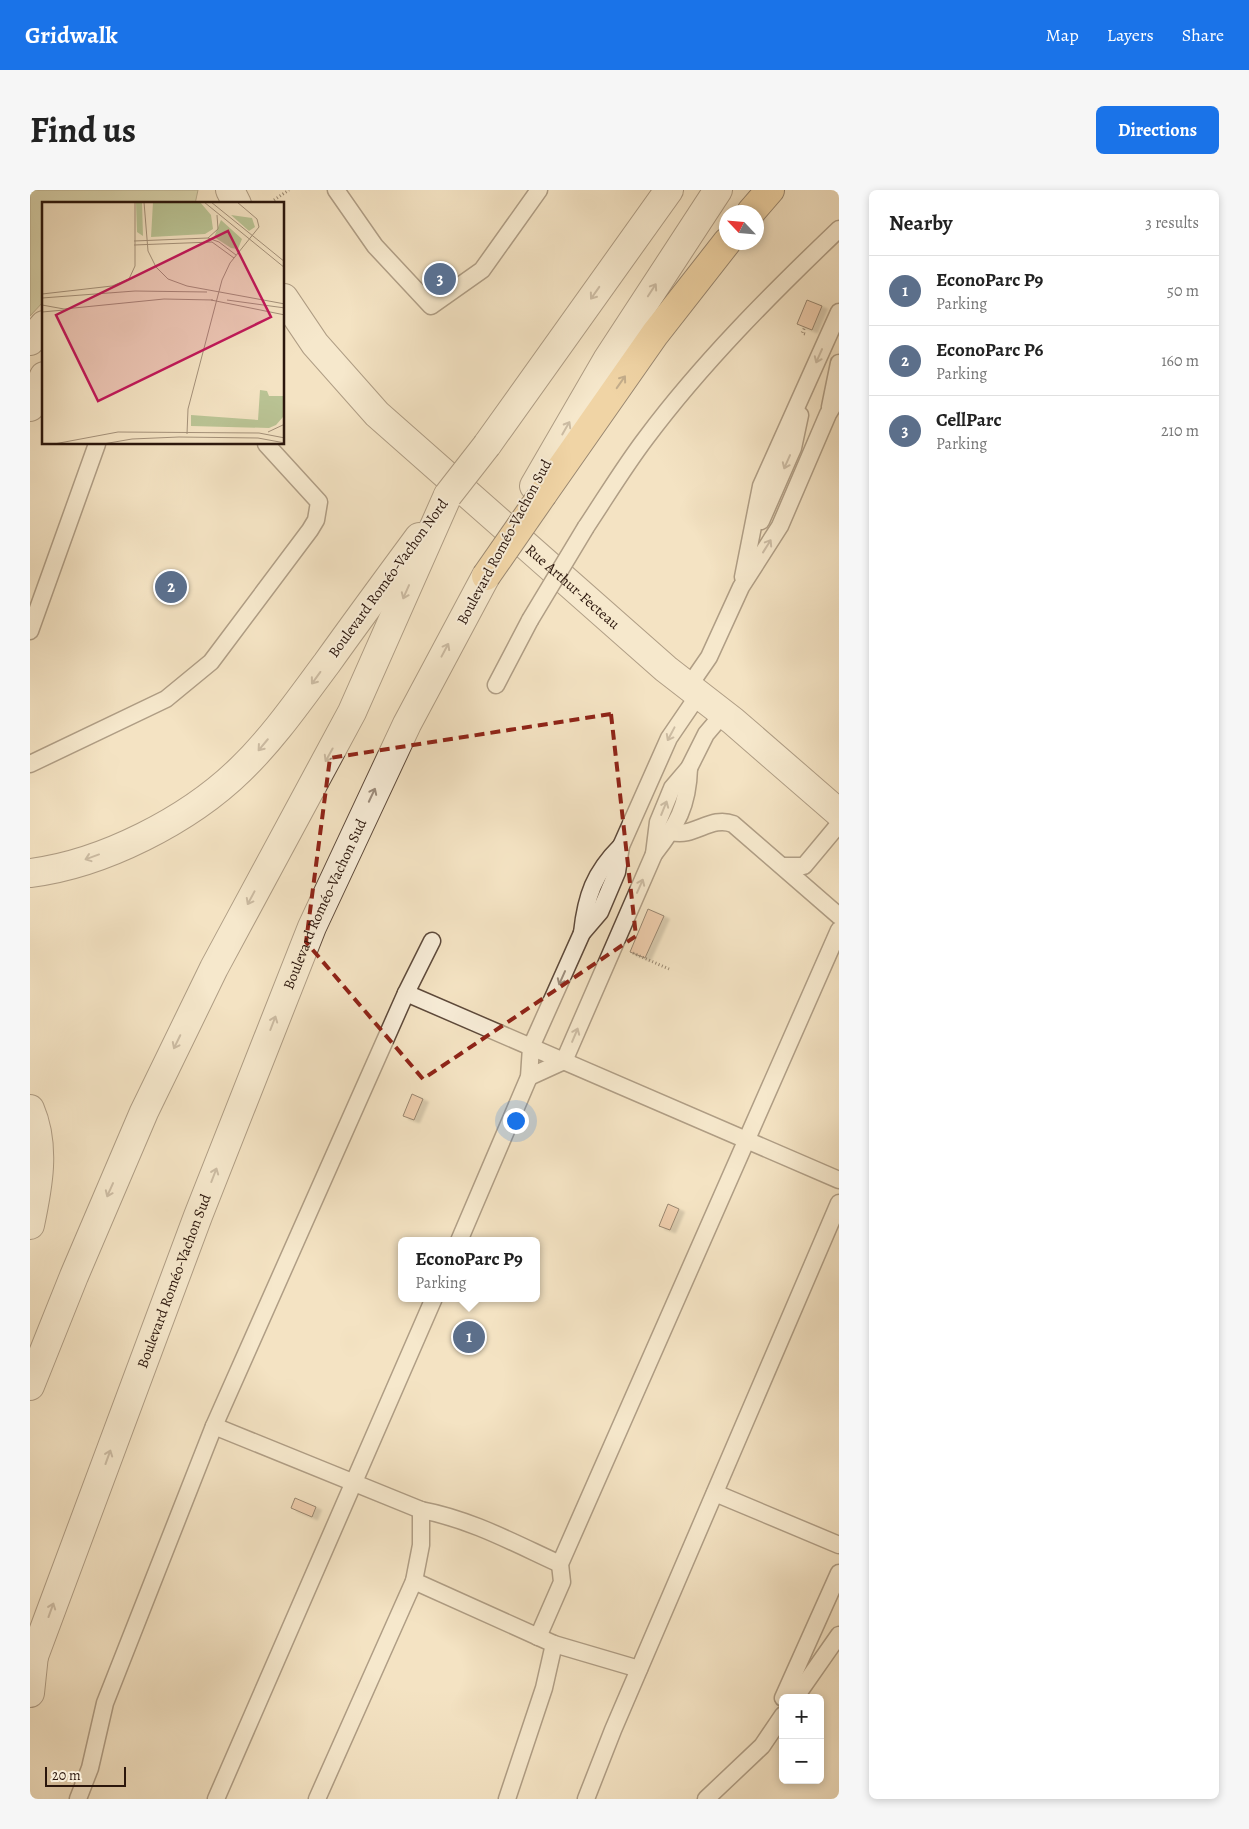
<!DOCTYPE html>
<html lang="en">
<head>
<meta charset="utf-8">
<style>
  :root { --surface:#fff; --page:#f6f6f6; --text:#222; --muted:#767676; --line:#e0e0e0; --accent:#1a73e8 }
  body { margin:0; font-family:Alegreya,serif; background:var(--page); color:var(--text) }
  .controls { position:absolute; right:15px; bottom:15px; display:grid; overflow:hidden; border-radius:8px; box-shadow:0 2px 8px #0003 }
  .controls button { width:45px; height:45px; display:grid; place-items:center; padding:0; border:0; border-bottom:1px solid var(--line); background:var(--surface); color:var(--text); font:25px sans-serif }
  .compass { position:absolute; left:689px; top:15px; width:45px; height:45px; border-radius:50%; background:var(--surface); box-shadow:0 2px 8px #0003; rotate:296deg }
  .scale { position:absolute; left:15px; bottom:12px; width:81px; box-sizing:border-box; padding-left:5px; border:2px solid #2b160c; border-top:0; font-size:14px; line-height:18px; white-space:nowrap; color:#2b160c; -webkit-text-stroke:4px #f8edd8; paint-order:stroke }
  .you { position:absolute; left:485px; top:930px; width:18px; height:18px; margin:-12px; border:4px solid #fff; border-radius:50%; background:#1a73e8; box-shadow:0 0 0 8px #1a73e833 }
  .badge { display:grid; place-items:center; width:32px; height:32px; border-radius:50%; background:var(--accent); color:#fff; font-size:16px; font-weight:700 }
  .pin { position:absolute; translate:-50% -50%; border:2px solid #fff; box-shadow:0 1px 5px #0006 }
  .popup { position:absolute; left:368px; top:1047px; width:142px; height:65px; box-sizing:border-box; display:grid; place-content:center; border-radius:8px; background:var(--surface); filter:drop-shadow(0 1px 4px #0005); font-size:16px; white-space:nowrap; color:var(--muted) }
  .popup b { font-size:19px; color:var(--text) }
  .popup::after { content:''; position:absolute; left:50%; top:100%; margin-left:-10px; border:10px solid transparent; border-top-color:var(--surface) }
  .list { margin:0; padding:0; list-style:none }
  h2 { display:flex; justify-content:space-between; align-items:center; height:65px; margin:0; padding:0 20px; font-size:21px }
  h2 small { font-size:16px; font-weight:400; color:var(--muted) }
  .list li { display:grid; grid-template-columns:32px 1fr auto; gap:15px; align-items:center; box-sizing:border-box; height:70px; padding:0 20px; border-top:1px solid var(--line) }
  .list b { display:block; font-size:19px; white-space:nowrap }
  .list p { margin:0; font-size:16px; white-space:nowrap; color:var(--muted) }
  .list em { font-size:16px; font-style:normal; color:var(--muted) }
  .map { position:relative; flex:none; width:809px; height:1609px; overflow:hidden; border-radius:8px }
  header { display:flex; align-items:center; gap:30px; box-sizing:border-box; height:70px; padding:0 25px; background:var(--accent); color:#fff }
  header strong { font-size:24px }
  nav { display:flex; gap:28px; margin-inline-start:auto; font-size:18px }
  .intro { display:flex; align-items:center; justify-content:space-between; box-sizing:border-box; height:120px; padding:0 30px }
  h1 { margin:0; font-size:35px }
  .button { padding:12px 22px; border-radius:8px; background:var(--accent); color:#fff; font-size:18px; font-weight:700 }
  main { display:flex; gap:30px; padding:0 30px }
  aside { flex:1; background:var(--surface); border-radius:8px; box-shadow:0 2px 8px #0003 }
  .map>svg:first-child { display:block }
  .green { fill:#bac495; stroke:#726d50 }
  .building { fill:#e6b290; stroke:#2b160c; filter:url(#shadow) }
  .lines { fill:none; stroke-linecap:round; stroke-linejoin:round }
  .service-casing { stroke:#5d493a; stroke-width:19 }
  .minor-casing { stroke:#5d493a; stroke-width:30 }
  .tertiary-casing { stroke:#5d493a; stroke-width:30 }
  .motorway-casing { stroke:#2b160c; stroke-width:30 }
  .path { stroke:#2b160c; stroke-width:3; stroke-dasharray:1 2.5; stroke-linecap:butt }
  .service { stroke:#f8edd8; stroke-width:16 }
  .minor { stroke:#f8edd8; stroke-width:28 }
  .tertiary { stroke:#f8edd8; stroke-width:28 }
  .motorway { stroke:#eac282; stroke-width:28 }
  .service-bridge-casing { stroke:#5d493a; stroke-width:19; stroke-linecap:butt }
  .tertiary-bridge-casing { stroke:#5d493a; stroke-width:30; stroke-linecap:butt }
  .motorway-bridge-casing { stroke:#2b160c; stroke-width:30; stroke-linecap:butt }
  .service-bridge { stroke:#f8edd8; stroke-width:16 }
  .tertiary-bridge { stroke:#f8edd8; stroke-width:28 }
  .motorway-bridge { stroke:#eac282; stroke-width:28 }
  .oneway { stroke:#9c8c7c }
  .oneway2 { stroke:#8a6c47 }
  .marked { fill:none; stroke:#8f2418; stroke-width:4; stroke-dasharray:10 6; stroke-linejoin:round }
  .labels { text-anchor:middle; stroke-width:4; stroke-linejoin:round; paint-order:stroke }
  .street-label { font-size:15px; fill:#2b160c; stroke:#f8edd8 }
  .inset-road { fill:none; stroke:#a4917a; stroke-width:1 }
  .view { fill:#c2185b; fill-opacity:0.15; stroke:#c2185b; stroke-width:2.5 }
  .inset-edge { fill:none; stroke:#2b160c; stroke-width:2.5 }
</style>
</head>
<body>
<header>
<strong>Gridwalk</strong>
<nav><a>Map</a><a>Layers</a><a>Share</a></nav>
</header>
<div class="intro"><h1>Find us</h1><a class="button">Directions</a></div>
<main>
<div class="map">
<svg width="809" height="1609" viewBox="0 0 809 1609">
  <defs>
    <filter id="shadow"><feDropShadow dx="5.5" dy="3" stdDeviation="1" flood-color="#0004"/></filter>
  </defs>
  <rect width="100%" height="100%" fill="#f4e3c3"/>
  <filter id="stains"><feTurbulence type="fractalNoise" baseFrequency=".004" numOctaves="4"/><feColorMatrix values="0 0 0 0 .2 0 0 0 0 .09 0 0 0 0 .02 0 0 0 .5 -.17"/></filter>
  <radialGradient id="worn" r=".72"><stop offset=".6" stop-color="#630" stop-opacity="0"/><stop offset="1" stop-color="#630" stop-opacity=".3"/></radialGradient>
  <path class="green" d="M0 0H168L165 14H14V111L0 126Z"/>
  <g class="building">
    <path d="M777 110 792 116 782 140 767 134Z"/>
    <path d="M618 719 634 726 615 768 600 762Z"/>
    <path d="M382 904 393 909 384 930 373 926Z"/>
    <path d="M638 1014 649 1019 640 1040 629 1036Z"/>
    <path d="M265 1308 286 1317 282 1327 261 1318Z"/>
  </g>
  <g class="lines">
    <g class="service-casing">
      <g id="service">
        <path d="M306 0 345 56 401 116 452 80 509 0"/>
        <path d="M800 217 809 173"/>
        <path d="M731 331 763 258 770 225"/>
        <path d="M556 337C576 307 594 277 616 248 672 173 741 104 809 39"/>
        <path d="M713 387 731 296 809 122"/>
        <path d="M0 441 67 254"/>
        <path d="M466 495 500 430"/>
        <path d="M659 496 679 467 711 397 750 336 798 224 809 206"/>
        <path d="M0 574 136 509 181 472 280 340 286 330 289 312 236 254"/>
        <path d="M642 642C664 648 681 625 703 634L809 726"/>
        <path d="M624 664 628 632 642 598 659 578 676 544 693 524"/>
        <path d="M753 676H774L809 634"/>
        <path d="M552 743C556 706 564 683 591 656"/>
        <path d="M376 803 809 990"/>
        <path d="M499 887 534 871 624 664C647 635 658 616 659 578"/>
        <path d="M429 1051 499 887 501 857 552 743 570 722 587 682 591 656 639 548 669 504"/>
        <path d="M184 1236 391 1320C440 1329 484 1353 530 1374"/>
        <path d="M685 1303 809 1355"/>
        <path d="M384 1391 524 1454 609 1479"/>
        <path d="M508 1447 532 1392 530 1374 809 740"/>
        <path d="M753 1508 809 1383"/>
        <path d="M765 1508 809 1445"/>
        <path d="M48 1609 60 1578 75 1513 184 1236 376 803 402 751"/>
        <path d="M186 1609 404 1108"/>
        <path d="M287 1609 384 1391 391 1355V1320"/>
        <path d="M477 1609 514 1498 524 1454"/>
        <path d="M556 1609 583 1540 809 1013"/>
        <path d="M676 1609 732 1556 753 1525"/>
      </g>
    </g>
    <g class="minor-casing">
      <g id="minor">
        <path d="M0 151 14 135"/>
        <path d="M0 217 14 186"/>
      </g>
    </g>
    <g class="tertiary-casing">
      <g id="tertiary">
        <path d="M200 0 207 14"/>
        <path id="s1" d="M254 108 285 154 347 224 636 479 703 531 809 623"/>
        <path d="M457 255 639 0"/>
        <path d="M504 296 577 170 688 0"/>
        <path d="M0 683C73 674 159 630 211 579 244 547 270 509 297 473 327 431 358 389 389 347"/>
        <path d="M0 919C16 956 8 997 0 1035"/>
        <path d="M0 1196 44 1086 114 922 184 778 322 522 418 305"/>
        <path id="s2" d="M0 1477 168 1026 282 737 377 534 456 386"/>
        <path d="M0 1503 4 1465"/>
      </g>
    </g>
    <g class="motorway-casing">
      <g id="motorway">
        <path d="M721 22 740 0"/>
        <path d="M513 304 625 144 697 52"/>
      </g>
    </g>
    <g class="path">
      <path d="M244 10 259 0"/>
      <path d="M775 144 772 143 775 137"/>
      <path d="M603 763 639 779"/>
    </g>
    <use href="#service" class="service"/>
    <use href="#minor" class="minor"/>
    <use href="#tertiary" class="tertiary"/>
    <use href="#motorway" class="motorway"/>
    <g class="service-bridge-casing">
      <path id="service-bridge" d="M500 430 556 337"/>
    </g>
    <g class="tertiary-bridge-casing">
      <path id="tertiary-bridge" d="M418 305 457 255"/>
    </g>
    <g class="motorway-bridge-casing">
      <path id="motorway-bridge" d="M456 386 513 304"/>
    </g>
    <use href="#service-bridge" class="service-bridge"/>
    <use href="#tertiary-bridge" class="tertiary-bridge"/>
    <use href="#motorway-bridge" class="motorway-bridge"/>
  </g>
  <defs><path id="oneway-shaft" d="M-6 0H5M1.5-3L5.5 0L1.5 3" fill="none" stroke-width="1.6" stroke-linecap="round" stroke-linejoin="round" transform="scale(1.25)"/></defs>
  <g class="oneway">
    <use href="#oneway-shaft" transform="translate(622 100) rotate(-57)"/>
    <use href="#oneway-shaft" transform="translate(565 103) rotate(125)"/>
    <use href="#oneway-shaft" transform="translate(789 166) rotate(114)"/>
    <use href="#oneway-shaft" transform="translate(536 238) rotate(-60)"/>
    <use href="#oneway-shaft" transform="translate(757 272) rotate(114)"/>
    <use href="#oneway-shaft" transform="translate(737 356) rotate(-58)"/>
    <use href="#oneway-shaft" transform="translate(376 402) rotate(114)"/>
    <use href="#oneway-shaft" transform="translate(415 460) rotate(-62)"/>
    <use href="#oneway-shaft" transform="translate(286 488) rotate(126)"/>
    <use href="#oneway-shaft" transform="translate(641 544) rotate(118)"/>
    <use href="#oneway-shaft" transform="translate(233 555) rotate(130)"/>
    <use href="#oneway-shaft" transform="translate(299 565) rotate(119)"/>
    <use href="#oneway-shaft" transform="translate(342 605) rotate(-65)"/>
    <use href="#oneway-shaft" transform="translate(634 618) rotate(-68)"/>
    <use href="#oneway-shaft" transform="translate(62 667) rotate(160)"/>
    <use href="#oneway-shaft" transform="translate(610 696) rotate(-66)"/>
    <use href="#oneway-shaft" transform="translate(221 708) rotate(118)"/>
    <use href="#oneway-shaft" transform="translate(532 788) rotate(114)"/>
    <use href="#oneway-shaft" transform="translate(243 833) rotate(-69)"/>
    <use href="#oneway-shaft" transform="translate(545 845) rotate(-67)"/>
    <use href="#oneway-shaft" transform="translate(147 852) rotate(116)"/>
    <use href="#oneway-shaft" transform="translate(184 985) rotate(-69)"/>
    <use href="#oneway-shaft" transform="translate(80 1000) rotate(114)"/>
    <use href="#oneway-shaft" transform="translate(78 1267) rotate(-70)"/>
    <use href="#oneway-shaft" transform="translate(21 1420) rotate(-70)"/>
  </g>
  <use class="oneway2" href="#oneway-shaft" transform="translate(591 192) rotate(-55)"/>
  <path d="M0 0H809V1609H0ZM581 524 606 746 393 889 276 752 300 568Z" fill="#f4e3c3" fill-opacity=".55" fill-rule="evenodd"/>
  <path class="marked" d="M581 524 606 746 393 889 276 752 300 568Z"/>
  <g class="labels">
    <g class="street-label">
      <text transform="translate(474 352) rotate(-62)" y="5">Boulevard Roméo-Vachon Sud</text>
      <text transform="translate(358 388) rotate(-54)" y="5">Boulevard Roméo-Vachon Nord</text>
      <text dy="5" stroke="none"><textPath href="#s1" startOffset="410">Rue Arthur-Fecteau</textPath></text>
      <text dy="5" stroke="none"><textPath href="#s2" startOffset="818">Boulevard Roméo-Vachon Sud</textPath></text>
      <text dy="5" stroke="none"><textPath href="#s2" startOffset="412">Boulevard Roméo-Vachon Sud</textPath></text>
    </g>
  </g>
  <g transform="translate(12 12)">
    <rect width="242" height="242" fill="#f4e3c3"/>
    <path d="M94 0H100L101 34 95 30ZM111 0H158L169 13 171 27 163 32 109 35ZM189 13 210 16 213 25 207 29ZM179 18 200 37 196 47 189 46 172 35ZM218 188 225 189 227 194H242L241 215 234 223 227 226 149 224V213L216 218Z" fill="#bac495"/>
    <path class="inset-road" d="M102 0 106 49 114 65 126 77 145 84 243 102M162 0 243 66M169 0 243 60M166 36 176 27 175 13M92 39 166 36 177 40 194 53M92 43 170 40 192 56M0 92 70 84 87 77 93 64V0M0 96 93 89 165 90M169 98 243 113M185 98 243 106M0 103 22 107 122 97 171 98M0 110 22 108M226 230 243 222M145 232 146 207 180 78 188 61 217 25 215 17 195 0M12 242 76 230 217 231 243 236M61 242 90 237 137 235 216 236 243 241"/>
    <path class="view" d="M186 29 229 115 56 199 14 113Z"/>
    <rect width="242" height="242" class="inset-edge"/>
  </g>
  <rect width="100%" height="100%" filter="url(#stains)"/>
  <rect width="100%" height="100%" fill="url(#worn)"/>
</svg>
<div class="controls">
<button>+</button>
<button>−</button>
</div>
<svg class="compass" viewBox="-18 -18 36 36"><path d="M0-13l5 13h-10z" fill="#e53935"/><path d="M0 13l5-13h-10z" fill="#767676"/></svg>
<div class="scale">20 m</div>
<div class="you"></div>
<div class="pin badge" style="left:439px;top:1147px;background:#5c6f8a">1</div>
<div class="popup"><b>EconoParc P9</b>Parking</div>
<div class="pin badge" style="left:141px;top:397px;background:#5c6f8a">2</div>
<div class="pin badge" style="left:410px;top:89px;background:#5c6f8a">3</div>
</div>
<aside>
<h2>Nearby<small>3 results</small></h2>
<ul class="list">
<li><span class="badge" style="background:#5c6f8a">1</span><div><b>EconoParc P9</b><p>Parking</p></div><em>50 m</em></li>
<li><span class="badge" style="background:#5c6f8a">2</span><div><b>EconoParc P6</b><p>Parking</p></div><em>160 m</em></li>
<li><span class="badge" style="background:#5c6f8a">3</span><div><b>CellParc</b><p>Parking</p></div><em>210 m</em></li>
</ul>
</aside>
</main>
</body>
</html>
